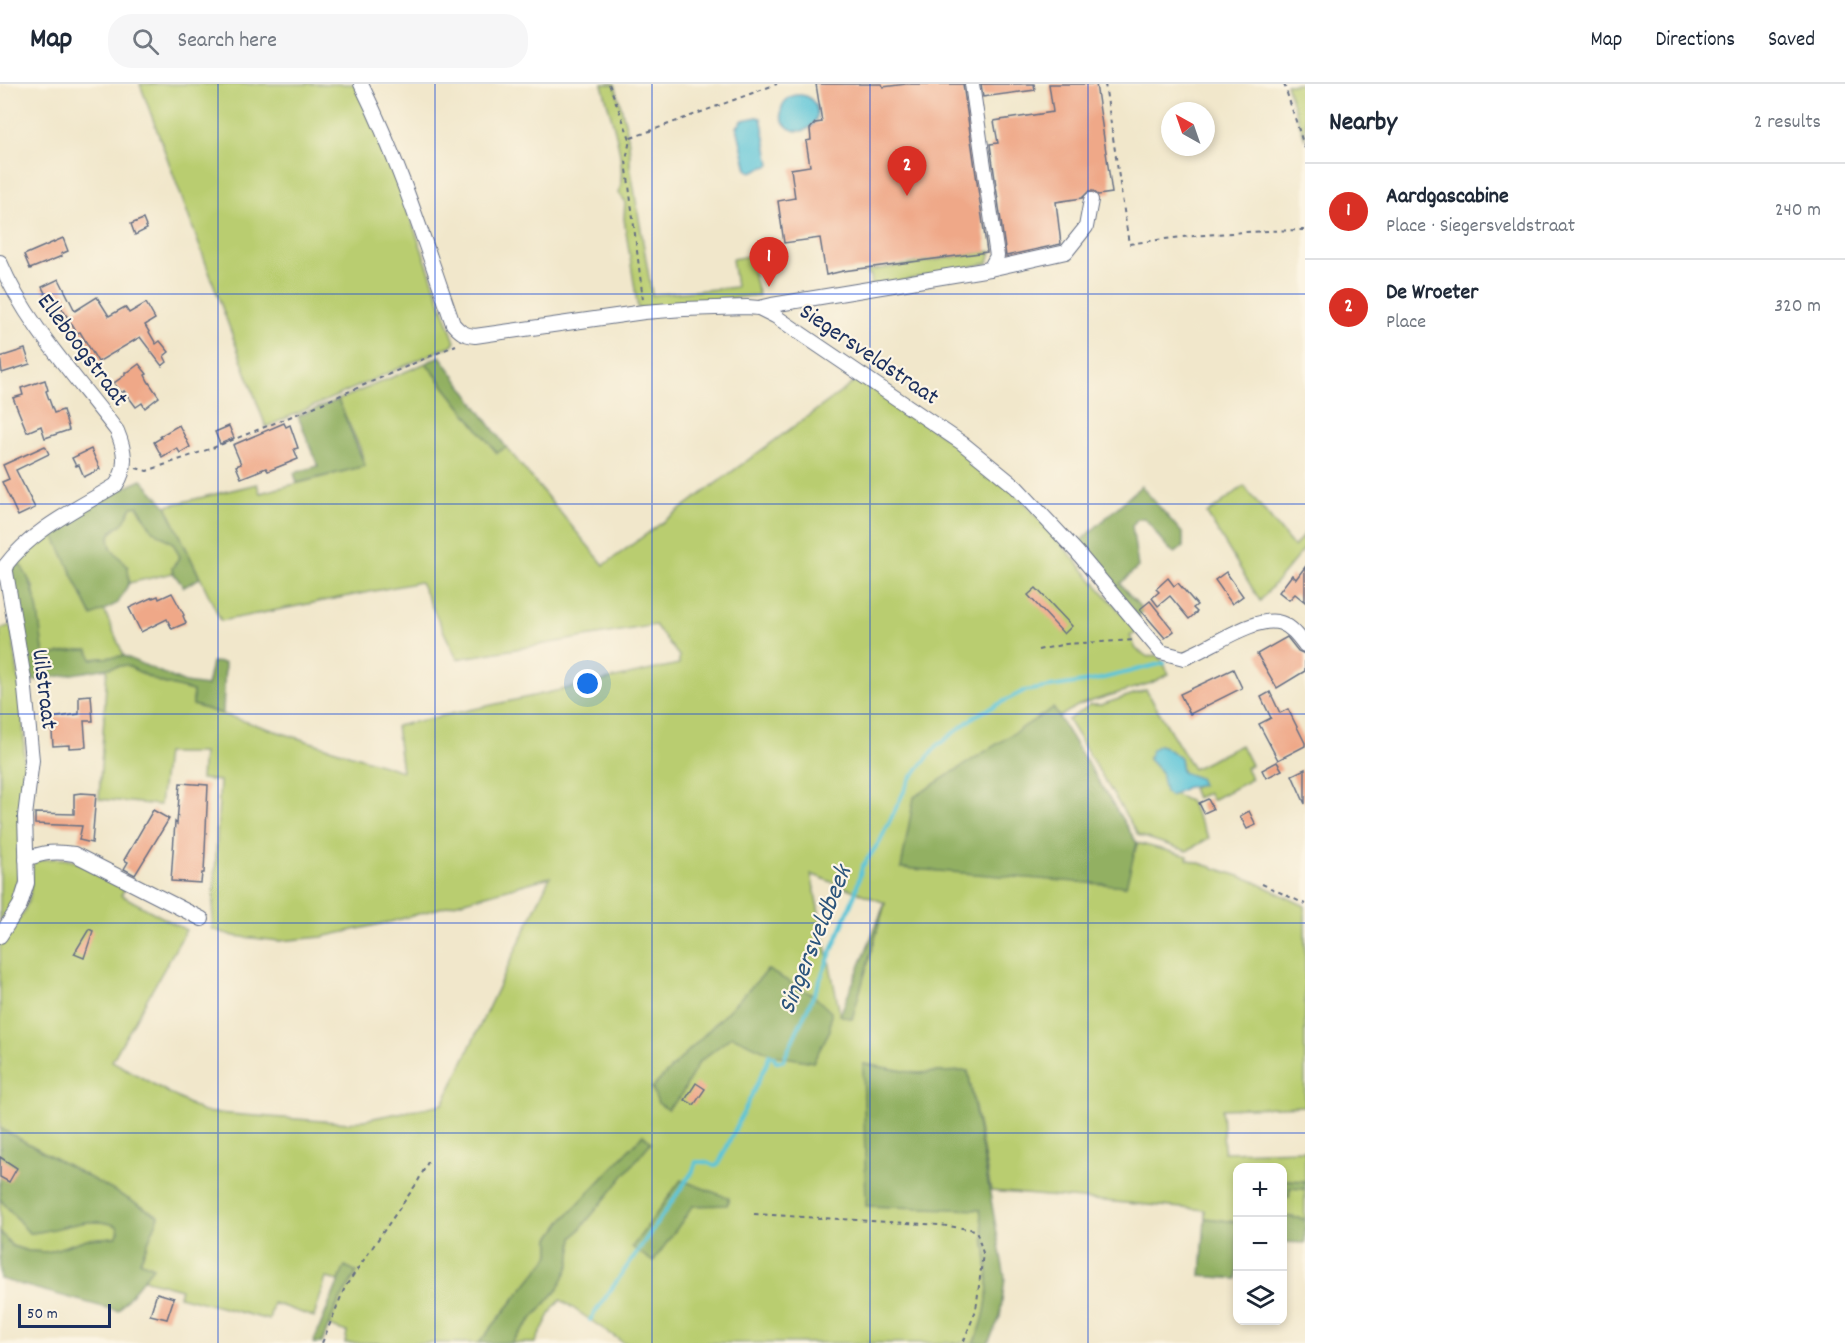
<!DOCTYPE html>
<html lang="en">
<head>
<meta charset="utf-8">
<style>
  :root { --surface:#fff; --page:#f6f6f7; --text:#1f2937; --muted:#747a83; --line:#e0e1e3; --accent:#d93025 }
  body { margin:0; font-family:Dekko,sans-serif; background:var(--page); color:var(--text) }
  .controls { position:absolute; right:18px; bottom:18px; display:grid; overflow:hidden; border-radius:12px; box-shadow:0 3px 9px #0003 }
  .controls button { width:54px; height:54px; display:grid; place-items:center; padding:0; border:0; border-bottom:2px solid var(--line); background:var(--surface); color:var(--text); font:30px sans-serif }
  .compass { position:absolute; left:1161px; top:18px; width:54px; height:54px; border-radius:50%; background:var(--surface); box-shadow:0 3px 9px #0003; rotate:320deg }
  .scale { position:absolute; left:18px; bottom:15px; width:93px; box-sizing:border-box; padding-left:6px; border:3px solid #1b2f5e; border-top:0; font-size:16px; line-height:21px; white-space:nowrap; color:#1b2f5e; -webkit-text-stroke:4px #fcf5e5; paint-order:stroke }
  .you { position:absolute; left:588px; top:600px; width:21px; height:21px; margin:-15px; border:4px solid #fff; border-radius:50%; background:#1a73e8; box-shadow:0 0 0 9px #1a73e833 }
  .badge { display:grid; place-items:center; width:39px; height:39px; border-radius:50%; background:var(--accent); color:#fff; font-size:20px; font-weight:700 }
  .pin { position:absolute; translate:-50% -50px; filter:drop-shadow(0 2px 3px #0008) }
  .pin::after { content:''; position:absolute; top:32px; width:21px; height:18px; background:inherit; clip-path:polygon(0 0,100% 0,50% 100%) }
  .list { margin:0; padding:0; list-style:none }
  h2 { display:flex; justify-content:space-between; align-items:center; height:78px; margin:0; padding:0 24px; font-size:26px }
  h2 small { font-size:20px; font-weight:400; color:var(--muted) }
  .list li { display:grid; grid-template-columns:39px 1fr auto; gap:18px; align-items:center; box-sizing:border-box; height:96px; padding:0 24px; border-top:2px solid var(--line) }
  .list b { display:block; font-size:22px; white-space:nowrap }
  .list p { margin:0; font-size:20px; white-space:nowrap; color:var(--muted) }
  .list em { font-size:20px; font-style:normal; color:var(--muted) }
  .icon { flex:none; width:33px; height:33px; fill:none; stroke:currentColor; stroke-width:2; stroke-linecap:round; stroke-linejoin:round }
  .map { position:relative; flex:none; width:1305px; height:1259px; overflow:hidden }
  header { display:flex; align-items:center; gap:36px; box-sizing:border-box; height:84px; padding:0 30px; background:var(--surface); border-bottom:2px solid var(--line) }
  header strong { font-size:28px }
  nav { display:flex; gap:33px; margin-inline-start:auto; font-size:21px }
  .search { width:420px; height:54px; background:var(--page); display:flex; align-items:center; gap:15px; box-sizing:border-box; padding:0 21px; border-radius:24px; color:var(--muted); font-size:22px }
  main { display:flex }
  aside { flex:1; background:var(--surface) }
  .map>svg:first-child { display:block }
  .green { fill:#b9cd70; stroke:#6a7e67; stroke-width:1.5; fill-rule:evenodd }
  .forest { fill:#92b062; stroke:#567060; stroke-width:1.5 }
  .water { fill:#5cc5d8; stroke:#3c7a9b; stroke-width:1.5 }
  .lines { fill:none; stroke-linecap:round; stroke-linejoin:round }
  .stream { stroke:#5cc5d8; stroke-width:4 }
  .building { fill:#efa888 }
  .minor-casing { stroke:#666f84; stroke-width:16 }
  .path { stroke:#666f84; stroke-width:2; stroke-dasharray:4.5 4.5; stroke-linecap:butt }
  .minor { stroke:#fff; stroke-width:14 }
  .grid { fill:none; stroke:#1d4ed8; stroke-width:1.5; stroke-opacity:0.55 }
  .labels { text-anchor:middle; stroke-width:4.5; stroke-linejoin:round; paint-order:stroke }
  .street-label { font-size:24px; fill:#1b2f5e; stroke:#fcf5e5 }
  .water-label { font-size:26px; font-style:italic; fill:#2b547c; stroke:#fcf5e5 }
</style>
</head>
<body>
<header>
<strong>Map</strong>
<div class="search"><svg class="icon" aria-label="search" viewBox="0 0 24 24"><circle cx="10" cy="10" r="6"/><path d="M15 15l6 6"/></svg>Search here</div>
<nav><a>Map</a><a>Directions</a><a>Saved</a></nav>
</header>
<main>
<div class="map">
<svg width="1305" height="1259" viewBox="0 0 1305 1259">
  <rect width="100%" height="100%" fill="#fcf5e5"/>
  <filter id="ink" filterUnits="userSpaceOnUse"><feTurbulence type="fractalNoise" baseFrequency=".0167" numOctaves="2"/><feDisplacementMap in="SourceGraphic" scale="12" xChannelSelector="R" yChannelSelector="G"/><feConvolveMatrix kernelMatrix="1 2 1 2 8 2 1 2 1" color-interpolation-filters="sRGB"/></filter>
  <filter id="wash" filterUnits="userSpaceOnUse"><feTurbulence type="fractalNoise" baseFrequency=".008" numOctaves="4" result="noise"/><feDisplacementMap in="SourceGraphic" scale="24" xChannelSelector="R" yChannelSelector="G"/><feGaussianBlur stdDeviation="1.35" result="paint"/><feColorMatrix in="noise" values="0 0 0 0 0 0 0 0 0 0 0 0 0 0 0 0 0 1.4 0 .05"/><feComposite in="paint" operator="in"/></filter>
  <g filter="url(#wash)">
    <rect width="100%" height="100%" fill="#f1e7cb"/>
    <g class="green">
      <path d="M140 0H357L377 41 455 258 452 261 266 343Z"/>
      <path d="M602 0H615C622 27 631 53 630 81L652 211 736 203 732 175 748 172 759 211 638 225 624 135 625 117 619 109C628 77 610 32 602 0Z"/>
      <path d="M1286 0H1305V56Z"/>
      <path d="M991 167 988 179 872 203 871 191H868V187Z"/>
      <path d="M426 279 497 369 506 363 604 481 859 295 975 374 1025 419 1138 548 1130 552 1136 565 1148 573 1156 571 1161 575 1169 590 1151 599 1079 621 1059 633 1054 625 1125 802 1137 759 1188 772 1187 775 1251 796 1305 822V1022L1222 1025 1224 1068 1305 1066V1097L1283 1096 1282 1084H1238L1237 1138 1205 1134V1126L991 1107 968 987 916 989 864 980 866 1122 981 1125C986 1172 997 1215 974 1259H624L561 1216 554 1223 535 1259H511L558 1205 570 1180 573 1154 650 1058 643 1051 562 1137 550 1154V1171L479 1259H345L347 1248 329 1242 336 1223 357 1188 345 1182 339 1197 326 1194 314 1233 273 1219 269 1236 179 1212 181 1205 143 1195 153 1183 140 1178 159 1132 0 1044V862L24 828 30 811 33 779C69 765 95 786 126 803L121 811 186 846 112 977 203 1028 349 1039 443 1020 550 793 390 838 322 853 279 857 234 852 212 845 220 697 201 695 203 669H166L160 721 99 715 107 584 126 581 159 598 193 607V621L402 687 396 642 679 580V572L655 541 457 575 420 498 221 537 166 422 257 400 260 409 365 382 360 364 338 316ZM811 790 885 819 852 935 840 930ZM767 886 830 946 813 978 732 952 699 978 680 1013 668 1025 658 1019Z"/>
      <path d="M1244 402 1294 463 1305 449V464L1260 517 1207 430Z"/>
      <path d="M137 422 152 446 173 459 180 473 172 484 173 489 129 499C130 480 107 467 109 453 111 447 115 446 119 443 124 438 128 429 132 423Z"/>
      <path d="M52 446 91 531 104 526 124 572 92 575 79 566 44 572 33 502 17 477 25 467Z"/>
      <path d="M11 541C17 584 25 629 24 673 24 691 21 710 20 728 20 764 24 809 0 838V545Z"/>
      <path d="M1146 606 1193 685 1241 661 1251 681 1246 684 1252 695 1212 716 1208 709 1196 714 1192 704 1201 701 1182 688 1180 674H1148L1161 688 1170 712 1174 710 1189 717 1209 754 1187 767 1138 751 1068 636 1090 621H1101Z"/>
      <path d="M1289 1104 1305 1105V1135L1283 1132V1112L1289 1113Z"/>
      <path d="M0 1115 29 1149C61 1147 86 1130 117 1142L119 1147 115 1153 87 1155 48 1168 28 1167 12 1162 0 1148Z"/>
    </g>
    <g class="forest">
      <path d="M440 272 506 363 497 369 426 279Z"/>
      <path d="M338 316 365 382 297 399 294 389 318 382 298 332Z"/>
      <path d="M142 396 166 422 200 494 184 503 173 489 172 484 180 473 173 459 152 446 138 422 132 423 124 438 112 447 109 454 111 464 128 483 129 499 118 519 92 532 52 447 115 408Z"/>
      <path d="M1141 402 1183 450V463L1175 469C1161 461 1156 445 1144 434L1137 435 1132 442 1138 483 1120 500 1143 526 1138 533 1076 461Z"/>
      <path d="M17 477C39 502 39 541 44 572L79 566H88L92 575 124 572 185 599 207 602 212 578 225 579 223 630 193 621V607L159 598 126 581 31 597 11 487Z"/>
      <path d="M1053 624 1137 759 1126 802 901 784 914 713Z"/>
      <path d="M885 819 852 935 840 931Z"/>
      <path d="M768 886 813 911 831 928 830 946 813 978 774 971 732 952 699 978 680 1013 667 1025 658 1019 652 1004Z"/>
      <path d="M863 980 916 989 968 987 1005 1194 1000 1233 988 1259H974C996 1216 987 1172 980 1126L866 1122Z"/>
      <path d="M0 1044 159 1132 140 1177 153 1183 118 1227 0 1195V1148L12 1162 28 1167 48 1168 87 1155 115 1153 119 1147 117 1142C86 1130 61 1147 29 1149L0 1115Z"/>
      <path d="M643 1051 651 1058 573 1154 570 1180 558 1205 511 1259H479L550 1171V1154L562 1137Z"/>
      <path d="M681 1096 729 1114 727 1121 693 1122 653 1178 632 1163Z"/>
      <path d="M1283 1096 1305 1097V1105L1290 1104 1289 1113 1283 1112Z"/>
      <path d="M1282 1132 1305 1135V1159L1283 1158Z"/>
      <path d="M1205 1134 1237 1138V1195L1201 1192Z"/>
      <path d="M345 1182 357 1188 336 1223 322 1259H313Z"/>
    </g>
    <g class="water">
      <circle cx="799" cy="29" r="18"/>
      <path d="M757 33 761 34 762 38 770 81 751 88 747 85 737 43 743 36Z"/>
      <path d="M1159 661 1165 663 1180 674 1182 688 1199 694 1202 701 1187 703 1170 712 1165 708 1161 688 1148 674 1152 666Z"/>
    </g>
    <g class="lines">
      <path class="stream" d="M590 1236 693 1087 696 1078H705L715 1082 719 1079 767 979 769 971 773 972 776 977H783L815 908 855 810 862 783 880 757 910 695 937 662 975 632 1024 607 1096 596 1164 579"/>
    </g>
    <g id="blocks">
      <g class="building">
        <path d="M816 0H882L883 3 906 0H963L987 168 843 187 826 191 820 154 784 159 778 117 795 114 791 85 810 82 806 57 811 56 810 45 815 39 822 38Z"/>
        <path d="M981 0H1034L1035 6 983 13Z"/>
        <path d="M1049 0H1096L1112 109 1098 111 1093 107H1089L1082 114 1056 118 1061 160 1006 172 990 60 998 59 994 37 1053 28Z"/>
        <path d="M143 135 147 145 135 151 131 140Z"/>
        <path d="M63 154 68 167 61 170 62 172 30 185 24 171Z"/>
        <path d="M59 195 75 227 97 213 109 232 125 223 129 229 146 219 155 235 145 241 156 260 160 257 169 268 164 272 167 278 162 282 140 253 98 278 80 248 77 249 58 218 51 221 42 203Z"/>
        <path d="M25 265 30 280 2 289 0 273Z"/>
        <path d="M139 280 147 290 145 291 148 297 159 313 145 324 142 319 136 323 124 307 122 309 114 299 125 291V288H128Z"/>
        <path d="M45 296 48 306 46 307 54 329 63 326 69 346 45 354 41 342 27 348 13 314 23 311 21 304Z"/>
        <path d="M284 339 286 343 290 341 298 364 294 365 298 375 268 387 266 384 241 394 236 382 241 380 233 361Z"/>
        <path d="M179 341 190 363 180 369 177 364 162 373 154 358 161 354 160 352Z"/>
        <path d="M229 342 234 354 220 360 215 348Z"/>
        <path d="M45 362 49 370 16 386 35 424 18 432 2 398 9 395 3 381Z"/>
        <path d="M91 365 100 385 84 393 79 381 76 382 72 374Z"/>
        <path d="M1305 483V518L1295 510 1289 516 1279 508 1292 491 1296 495Z"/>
        <path d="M1226 488 1243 512 1232 520 1215 496Z"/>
        <path d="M1168 494 1174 502 1178 499 1197 521 1193 524 1197 528 1189 535 1170 512 1158 522 1152 514 1159 508 1156 505Z"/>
        <path d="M1036 504 1072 542 1064 550 1028 511Z"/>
        <path d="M172 509 184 531 183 532 186 539 172 545 167 535 141 548 129 524 153 513V514L158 512 159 515Z"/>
        <path d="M1150 517 1174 547 1165 554 1140 525Z"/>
        <path d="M1287 553 1298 567 1305 570V587L1277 604 1257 570Z"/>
        <path d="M1233 585 1242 604 1190 630 1180 610Z"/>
        <path d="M1270 608 1280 629 1288 625 1305 659V662L1278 676 1259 640 1271 634 1261 613Z"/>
        <path d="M91 611 93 637H84L86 663 69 664V661L53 662 51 634 79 630V612Z"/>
        <path d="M1277 678 1282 686 1266 694 1262 686Z"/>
        <path d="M1305 685V720L1292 691Z"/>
        <path d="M180 699 208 701 204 789H202L201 799 171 797 175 738 177 740Z"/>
        <path d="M81 709 96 710 92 759 79 756 82 742 35 740V729L74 730V710Z"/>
        <path d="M1208 715 1213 725 1204 729 1199 719Z"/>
        <path d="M153 726 169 735 135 791 124 785 128 778 124 776Z"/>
        <path d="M1249 727 1256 741 1247 745 1240 732Z"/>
        <path d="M89 845 93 847 84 874 74 870Z"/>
        <path d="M696 999 705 1005 694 1021 685 1016Z"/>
        <path d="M0 1073 17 1084 9 1098 0 1093Z"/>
        <path d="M157 1209 174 1214 167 1235 150 1231Z"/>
      </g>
    </g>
  </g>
  <g filter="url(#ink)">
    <use href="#blocks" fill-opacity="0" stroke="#666f84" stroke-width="1.5"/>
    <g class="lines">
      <g class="minor-casing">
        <g id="minor">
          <path d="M361 0C399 77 425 159 453 240 460 248 464 251 475 252L644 228 684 225 747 223 759 224 775 232 962 359 1016 403 1077 468 1161 568 1184 574C1209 565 1256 530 1281 539 1292 543 1299 553 1305 561"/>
          <path d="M972 0 997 172 990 185"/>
          <path d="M0 178C25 239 77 294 117 347 125 366 128 383 116 401 77 425 33 445 5 482"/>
          <path d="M759 224 772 221 990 185 1066 168 1086 143 1091 116"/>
          <path d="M26 775C44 768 56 767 74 770L202 835"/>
          <path d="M0 852 20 821 27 799 25 732 32 676 24 595 5 482"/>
        </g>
      </g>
      <g class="path">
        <path d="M609 0 630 55 626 77 643 216"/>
        <path d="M1105 0 1129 160C1187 151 1246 147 1305 146"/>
        <path d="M1284 0 1305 65"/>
        <path d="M631 54 777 0"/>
        <path d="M136 384 147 387 215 363 302 328 456 261"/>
        <path d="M1038 566 1066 560 1134 556"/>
        <path d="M1262 800 1305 820"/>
        <path d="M754 1130 940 1141 976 1146 983 1169 976 1226 963 1259"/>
        <path d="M322 1259 345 1203 417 1099 428 1078"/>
      </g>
      <use href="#minor" class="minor"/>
    </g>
  </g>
  <path class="grid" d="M218 0V1259M435 0V1259M652 0V1259M870 0V1259M1088 0V1259M0 210H1305M0 420H1305M0 630H1305M0 839H1305M0 1049H1305"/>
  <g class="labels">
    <g class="street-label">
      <text transform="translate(84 265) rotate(53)" y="8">Elleboogstraat</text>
      <text transform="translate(870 269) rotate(34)" y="8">Siegersveldstraat</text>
      <text transform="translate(46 605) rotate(83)" y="8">Uilstraat</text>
    </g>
    <g class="water-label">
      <text transform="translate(813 855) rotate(-68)" y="9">Singersveldbeek</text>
    </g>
  </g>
</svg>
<div class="controls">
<button>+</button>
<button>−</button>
<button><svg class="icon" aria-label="layers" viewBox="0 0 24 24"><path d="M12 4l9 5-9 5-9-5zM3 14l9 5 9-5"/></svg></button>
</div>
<svg class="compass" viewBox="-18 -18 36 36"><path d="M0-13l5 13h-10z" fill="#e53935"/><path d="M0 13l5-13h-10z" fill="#747a83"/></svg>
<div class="scale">50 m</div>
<div class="you"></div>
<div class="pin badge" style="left:769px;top:203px">1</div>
<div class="pin badge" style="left:907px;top:112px">2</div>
</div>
<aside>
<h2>Nearby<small>2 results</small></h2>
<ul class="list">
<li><span class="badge">1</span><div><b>Aardgascabine</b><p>Place · Siegersveldstraat</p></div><em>240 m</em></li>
<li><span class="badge">2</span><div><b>De Wroeter</b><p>Place</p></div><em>320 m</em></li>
</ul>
</aside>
</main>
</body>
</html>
